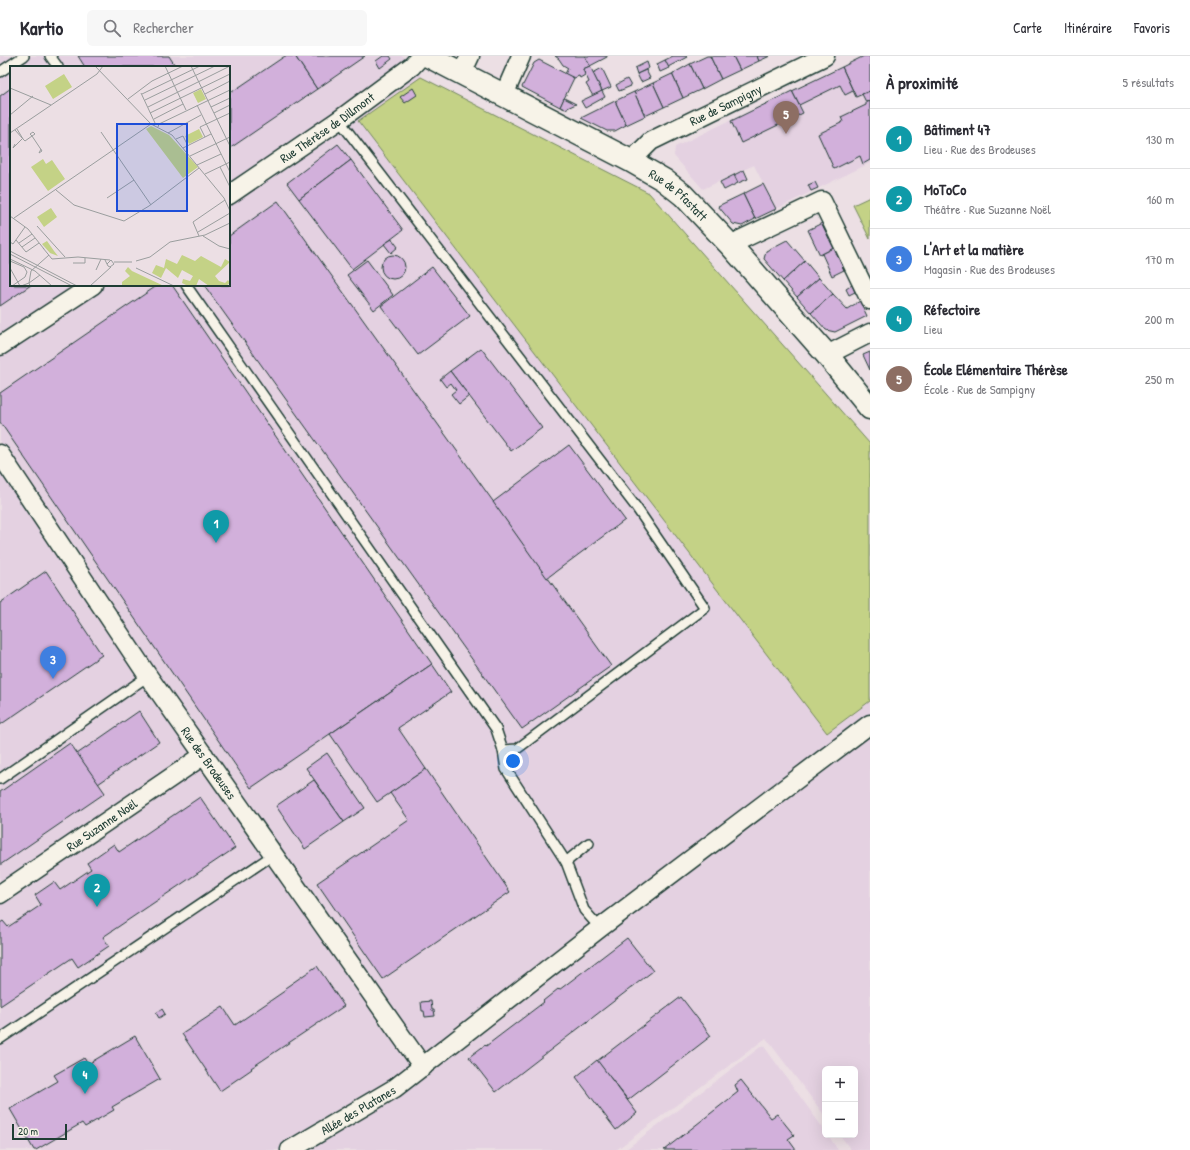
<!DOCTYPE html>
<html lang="fr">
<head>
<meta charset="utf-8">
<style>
  :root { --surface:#fff; --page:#f7f7f7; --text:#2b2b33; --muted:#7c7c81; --line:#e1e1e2; --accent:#0b8043 }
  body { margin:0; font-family:"Patrick Hand",sans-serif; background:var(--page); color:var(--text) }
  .controls { position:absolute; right:12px; bottom:12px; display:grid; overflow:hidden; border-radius:6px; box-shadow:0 4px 16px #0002 }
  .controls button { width:36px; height:36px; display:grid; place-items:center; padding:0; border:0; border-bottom:1px solid var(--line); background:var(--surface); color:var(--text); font:20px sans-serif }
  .scale { position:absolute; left:12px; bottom:10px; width:55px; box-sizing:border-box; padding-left:4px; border:2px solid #1f3d34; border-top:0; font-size:11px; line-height:14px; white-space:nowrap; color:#1f3d34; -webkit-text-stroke:3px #f7f3e8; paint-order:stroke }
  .you { position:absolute; left:513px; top:705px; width:14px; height:14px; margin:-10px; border:3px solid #fff; border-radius:50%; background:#1a73e8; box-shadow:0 0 0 6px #1a73e833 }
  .badge { display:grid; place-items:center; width:26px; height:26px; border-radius:50%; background:var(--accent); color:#fff; font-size:13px; font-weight:700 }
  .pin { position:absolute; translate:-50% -33px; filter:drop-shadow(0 1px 2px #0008) }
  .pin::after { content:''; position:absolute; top:21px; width:14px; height:12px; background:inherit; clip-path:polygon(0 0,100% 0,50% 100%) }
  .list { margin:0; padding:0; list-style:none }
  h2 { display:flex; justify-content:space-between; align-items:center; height:52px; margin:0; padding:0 16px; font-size:17px }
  h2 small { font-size:13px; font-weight:400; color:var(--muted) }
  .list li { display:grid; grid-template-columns:26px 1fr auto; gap:12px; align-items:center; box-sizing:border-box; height:60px; padding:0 16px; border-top:1px solid var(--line) }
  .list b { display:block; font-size:15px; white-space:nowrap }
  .list p { margin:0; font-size:13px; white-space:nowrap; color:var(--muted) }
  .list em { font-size:13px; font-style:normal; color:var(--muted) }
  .icon { flex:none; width:22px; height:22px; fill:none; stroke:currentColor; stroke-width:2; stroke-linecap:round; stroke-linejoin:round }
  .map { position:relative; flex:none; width:870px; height:1094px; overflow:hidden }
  header { display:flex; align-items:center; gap:24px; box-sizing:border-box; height:56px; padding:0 20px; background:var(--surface); border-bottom:1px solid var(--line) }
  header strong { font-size:19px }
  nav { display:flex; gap:22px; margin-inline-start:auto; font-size:14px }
  .search { width:280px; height:36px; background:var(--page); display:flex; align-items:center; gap:10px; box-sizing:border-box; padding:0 14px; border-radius:6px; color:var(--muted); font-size:15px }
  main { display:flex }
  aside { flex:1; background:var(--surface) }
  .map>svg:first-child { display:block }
  .built { fill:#e4d1e1; fill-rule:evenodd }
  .green { fill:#c4d286; stroke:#72885d }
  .building { fill:#d2b0db; stroke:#1f3d34 }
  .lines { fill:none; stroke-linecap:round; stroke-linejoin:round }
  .service-casing { stroke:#1f3d34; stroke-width:12 }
  .minor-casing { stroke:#1f3d34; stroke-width:21 }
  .tertiary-casing { stroke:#1f3d34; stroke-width:25 }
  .service { stroke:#f7f3e8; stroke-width:9 }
  .minor { stroke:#f7f3e8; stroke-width:18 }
  .tertiary { stroke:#f7f3e8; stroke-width:22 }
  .labels { text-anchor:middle; stroke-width:4; stroke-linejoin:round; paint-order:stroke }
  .street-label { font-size:13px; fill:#1f3d34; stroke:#f7f3e8 }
  .inset-road { fill:none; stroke:#9a9e9e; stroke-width:1 }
  .view { fill:#1d4ed8; fill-opacity:0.15; stroke:#1d4ed8; stroke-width:2 }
  .inset-edge { fill:none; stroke:#1f3d34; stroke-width:2 }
</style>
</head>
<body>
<header>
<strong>Kartio</strong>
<div class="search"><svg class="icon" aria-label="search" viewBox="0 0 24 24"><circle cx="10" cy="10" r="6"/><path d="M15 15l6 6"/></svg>Rechercher</div>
<nav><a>Carte</a><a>Itinéraire</a><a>Favoris</a></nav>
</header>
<main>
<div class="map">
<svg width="870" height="1094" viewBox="0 0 870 1094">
  <rect width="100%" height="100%" fill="#ecdfe4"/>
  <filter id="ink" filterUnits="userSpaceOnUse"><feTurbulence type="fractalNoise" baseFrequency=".025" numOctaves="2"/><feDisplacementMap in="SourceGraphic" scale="8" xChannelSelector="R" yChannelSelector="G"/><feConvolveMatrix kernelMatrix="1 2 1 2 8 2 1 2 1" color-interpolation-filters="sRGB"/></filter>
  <g filter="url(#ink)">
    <g class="built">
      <path d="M0 0H403L422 21 649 137 870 387V1094H851L840 1079H855V1013H825V1060L766 982 616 1094H0ZM11 11H229V229H11Z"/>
      <path d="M864 0H870V107L776 153 754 109 703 133 674 100 675 91Z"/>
      <path d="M763 989 825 1075V1079H828L838 1094H625Z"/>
    </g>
    <g class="green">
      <path d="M421 21 649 137 870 388V645L827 677 358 65Z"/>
      <path d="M870 141V183L853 149Z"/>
    </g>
    <g class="building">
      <path d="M78 0H169L176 11H85Z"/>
      <path d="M285 0H295L317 33 229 93V38Z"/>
      <path d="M295 0H365L317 33Z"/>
      <path d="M383 0H390L392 3 380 12 376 5Z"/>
      <path d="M555 0H585L590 10 583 13 585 19 580 22 579 20 574 22 565 18 568 12 563 9 559 3Z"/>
      <path d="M585 0H607V1L590 10Z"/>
      <path d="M673 0H686L687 1 668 11 665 4Z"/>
      <path d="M707 0H710L721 23 702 33 690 8Z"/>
      <path d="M710 0H733L740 14 721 23Z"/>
      <path d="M733 0H757L759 5 740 14Z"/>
      <path d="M757 0H770L759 5Z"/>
      <path d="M864 0H870V35L856 41 842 11Z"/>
      <path d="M539 4 574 22 560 51 522 31 534 7Z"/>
      <path d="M665 4 669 12 660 16 657 8Z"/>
      <path d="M647 6 649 12 637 18 635 12Z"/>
      <path d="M690 8 702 33 683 42 672 18Z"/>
      <path d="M590 10 602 35 593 40 586 28 589 26 583 13Z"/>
      <path d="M842 11 853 35 845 39 840 29 799 49 792 35Z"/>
      <path d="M602 12 611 31 602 35 593 17Z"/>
      <path d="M646 14 650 22 641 26 637 18Z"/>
      <path d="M672 18 683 42 664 51 653 27Z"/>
      <path d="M627 23 631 30 619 35 616 29Z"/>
      <path d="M653 27 664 51 645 60 634 36Z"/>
      <path d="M11 32V229H31L0 250V40Z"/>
      <path d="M413 32 417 39 405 47 400 41Z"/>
      <path d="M602 35 605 41 585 52 581 45Z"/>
      <path d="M792 35 803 57 741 87 731 65Z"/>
      <path d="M870 35V45L866 46 862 38Z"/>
      <path d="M634 36 645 60 626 69 615 45Z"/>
      <path d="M564 42 576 48 565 53 560 51Z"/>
      <path d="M615 45 626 69 615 75H607L581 62Z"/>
      <path d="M870 45V104L863 108 860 100 834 113 818 78 843 66 841 61 866 49V46Z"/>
      <path d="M338 88 351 104 299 143 287 127Z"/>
      <path d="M351 104 403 174 352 213 299 143Z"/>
      <path d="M744 114 748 123 738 127 734 119Z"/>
      <path d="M734 119 738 127 724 134 720 126Z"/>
      <path d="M815 126 818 132 811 135 808 129Z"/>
      <path d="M763 128 776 153 755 163 743 138Z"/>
      <path d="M743 138 755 163 742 170 733 168 718 150Z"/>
      <path d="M278 145 611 610 522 673 204 229H229V180Z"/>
      <path d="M822 167 834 192 820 199 808 174Z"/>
      <path d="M392 183 398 191 391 197 384 188Z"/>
      <path d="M787 184 805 205 783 225 764 203 766 195Z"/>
      <path d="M834 192 844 214 832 220 822 198Z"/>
      <circle cx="393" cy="211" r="12"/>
      <path d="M367 204 393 239 374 254 347 219Z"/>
      <path d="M805 205 819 222 797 241 783 225Z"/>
      <path d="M432 211 470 260 418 299 381 250Z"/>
      <path d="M819 222 833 238 811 257 797 241Z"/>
      <path d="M158 229H172L432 608 251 732 0 366V337Z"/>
      <path d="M852 229 855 236 849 239 846 233Z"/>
      <path d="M833 238 847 253 860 245 867 260 835 276 826 274 811 257Z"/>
      <path d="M481 292 542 372 511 395 450 315Z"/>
      <path d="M870 296V314L863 299Z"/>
      <path d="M450 315 469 340 459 348 451 338 456 334 451 327 446 331 440 323Z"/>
      <path d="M569 389 625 464 547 522 493 446Z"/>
      <path d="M46 515 102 599 0 669V547Z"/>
      <path d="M432 608 451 636 398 672 426 713 377 746 330 678Z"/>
      <path d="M139 655 159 686 98 728 77 698Z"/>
      <path d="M70 687 105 737 0 809V736Z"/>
      <path d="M327 697 365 752 344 766 306 712Z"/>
      <path d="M426 713 510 836 383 923 317 827 409 764 390 737Z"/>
      <path d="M314 724 344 766 305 793 276 750Z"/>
      <path d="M200 741 235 792 103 881 109 890 78 911 72 902 0 950V867L3 865 8 871 41 849 35 839 54 826 60 834 91 813 87 807 114 788 119 796Z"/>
      <path d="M627 882 653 915 496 1036 469 1001 485 989 486 990 544 946 543 945 558 933 559 934Z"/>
      <path d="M317 910 344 950 251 1012 252 1013 220 1035 182 978 223 951 235 969 286 934 285 932Z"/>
      <path d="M681 941 711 980 628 1044 597 1005Z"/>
      <path d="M431 945 432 954H434L435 960 425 961 424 955H422L421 946Z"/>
      <path d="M162 953 165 958 159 962 156 957Z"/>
      <path d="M135 980 160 1023 112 1051 114 1054 85 1071 82 1067 36 1094H34L10 1053 58 1025 54 1019 84 1002 88 1008Z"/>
      <path d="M597 1004 637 1057 616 1074 576 1021Z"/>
      <path d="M741 1024 771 1062 777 1058 794 1079 788 1083 796 1094H664L738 1036 735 1029Z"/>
    </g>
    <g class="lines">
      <g class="service-casing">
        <g id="service">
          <path d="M50 0 58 11"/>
          <path d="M0 16 24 0"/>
          <path d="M339 64 636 451 705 552 517 693 503 694"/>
          <path d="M186 229 496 673 503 694 506 713 566 806 584 854 600 872"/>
          <path d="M0 723 148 620"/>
          <path d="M566 806 589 787"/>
          <path d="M0 983 273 799"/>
        </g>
      </g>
      <g class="minor-casing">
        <g id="minor">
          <path d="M462 17 470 0"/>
          <path d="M504 39 521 0"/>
          <path id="s1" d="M631 105 651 85 825 0"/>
          <path id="s2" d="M229 139 339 64 412 10 421 0"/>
          <path d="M733 192 740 184 822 145 870 244"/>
          <path d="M0 290 93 229"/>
          <path d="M827 299 870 277"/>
          <path id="s3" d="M0 398 148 620 423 1011"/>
          <path id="s4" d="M0 838 204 699"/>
          <path id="s5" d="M290 1094 395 1032 600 872 870 668"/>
        </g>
      </g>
      <g class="tertiary-casing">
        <g id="tertiary">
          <path id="s6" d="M428 0 631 105 664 124 683 139 733 192 827 299 870 352"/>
        </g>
      </g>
      <use href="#service" class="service"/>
      <use href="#minor" class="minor"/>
      <use href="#tertiary" class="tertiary"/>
    </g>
  </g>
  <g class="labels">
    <g class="street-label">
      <text dy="5" stroke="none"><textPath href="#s1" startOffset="111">Rue de Sampigny</textPath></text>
      <text dy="5" stroke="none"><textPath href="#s2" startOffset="119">Rue Thérèse de Dillmont</textPath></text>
      <text dy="5" stroke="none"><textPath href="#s6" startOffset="287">Rue de Pfastatt</textPath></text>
      <text dy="5" stroke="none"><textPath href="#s3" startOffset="373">Rue des Brodeuses</textPath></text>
      <text dy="5" stroke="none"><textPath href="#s4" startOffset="123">Rue Suzanne Noël</textPath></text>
      <text dy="5" stroke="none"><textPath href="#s5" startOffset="79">Allée des Platanes</textPath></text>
    </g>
  </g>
  <g transform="translate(10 10)">
    <rect width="220" height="220" fill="#ecdfe4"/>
    <path d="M54 8 62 21 43 33 35 20ZM191 23 196 33 188 37 183 27ZM141 60 159 69 188 101 173 112 136 63ZM189 63 193 71 179 78 175 70ZM33 93 36 98 42 94 55 113 38 125 21 101ZM41 142 47 151 34 161 27 151ZM37 175 44 185 48 190 40 187 32 178ZM172 189 185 195 191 190 211 201 215 193 220 196 205 210 209 215 215 217 218 214 220 217 216 220H199L189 213 186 220 176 219 172 217 173 213 180 215 183 210 172 204 168 212 156 202 151 212 142 207 146 199 154 202 156 193 167 198ZM118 201 122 205 154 220H112V216L120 210 115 205Z" fill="#c4d286"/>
    <path class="inset-road" d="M85 0 141 58 162 69 214 132 220 145M155 0 176 44M181 0 220 80M0 22 41 39M131 27 145 57 144 60M132 28 190 0M195 28 220 15M118 33 142 15 173 0M135 34 205 0M187 39 220 106M138 41 220 0M201 41 220 32M140 47 220 8M204 47 220 39M0 49 23 30M144 53 173 38M148 61 149 58 220 24M5 64 13 73 7 63M23 66 25 68 22 70 20 68ZM91 66 141 139M0 67 87 8 93 0M158 67 191 49M195 71 190 61 220 47M13 73 15 75 22 70 32 85 29 87 31 83M166 73 173 70 178 80M5 78 3 82 12 73M173 82 201 68M180 90 220 71M187 99 211 88M210 101 220 121M195 108 220 96M46 124 64 139 114 155 139 140 189 102M97 132 124 114M0 150 18 163 34 183M4 152 141 58M27 160 55 191M188 166 220 147M189 170 183 156 215 134M193 170 209 180 220 183M6 174 16 186 29 177M0 176 3 178 15 161M9 177 22 168M12 181 25 172M33 182 42 193 68 191 100 194M0 185 67 220M0 188 62 220M0 193 25 205 42 220M95 194 98 200 100 201 104 198 101 194 97 198M0 195 14 201 17 206 15 211 2 220M126 195 140 191 160 176 195 169 220 157M104 196H122M63 197H75V192M0 202 10 220M126 202 164 220M86 204 91 193M11 220 19 217 21 205 39 189M20 220 19 217 30 209M80 220 101 201"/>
    <path class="view" d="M107 58H177V145H107Z"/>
    <rect width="220" height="220" class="inset-edge"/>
  </g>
</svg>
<div class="controls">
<button>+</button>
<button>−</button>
</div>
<div class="scale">20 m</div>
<div class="you"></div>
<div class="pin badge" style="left:216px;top:487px;background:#0f9aa8">1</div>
<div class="pin badge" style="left:97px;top:851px;background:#0f9aa8">2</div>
<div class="pin badge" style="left:53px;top:623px;background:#3f7fe0">3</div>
<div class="pin badge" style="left:85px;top:1038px;background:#0f9aa8">4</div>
<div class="pin badge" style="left:786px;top:78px;background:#8d6e63">5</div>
</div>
<aside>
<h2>À proximité<small>5 résultats</small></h2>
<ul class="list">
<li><span class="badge" style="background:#0f9aa8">1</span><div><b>Bâtiment 47</b><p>Lieu · Rue des Brodeuses</p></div><em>130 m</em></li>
<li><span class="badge" style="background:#0f9aa8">2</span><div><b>MoToCo</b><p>Théâtre · Rue Suzanne Noël</p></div><em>160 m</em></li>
<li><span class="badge" style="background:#3f7fe0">3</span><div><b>L'Art et la matière</b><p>Magasin · Rue des Brodeuses</p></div><em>170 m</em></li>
<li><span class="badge" style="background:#0f9aa8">4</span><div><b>Réfectoire</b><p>Lieu</p></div><em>200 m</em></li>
<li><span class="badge" style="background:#8d6e63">5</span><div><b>École Elémentaire Thérèse</b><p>École · Rue de Sampigny</p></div><em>250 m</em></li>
</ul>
</aside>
</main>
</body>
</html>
